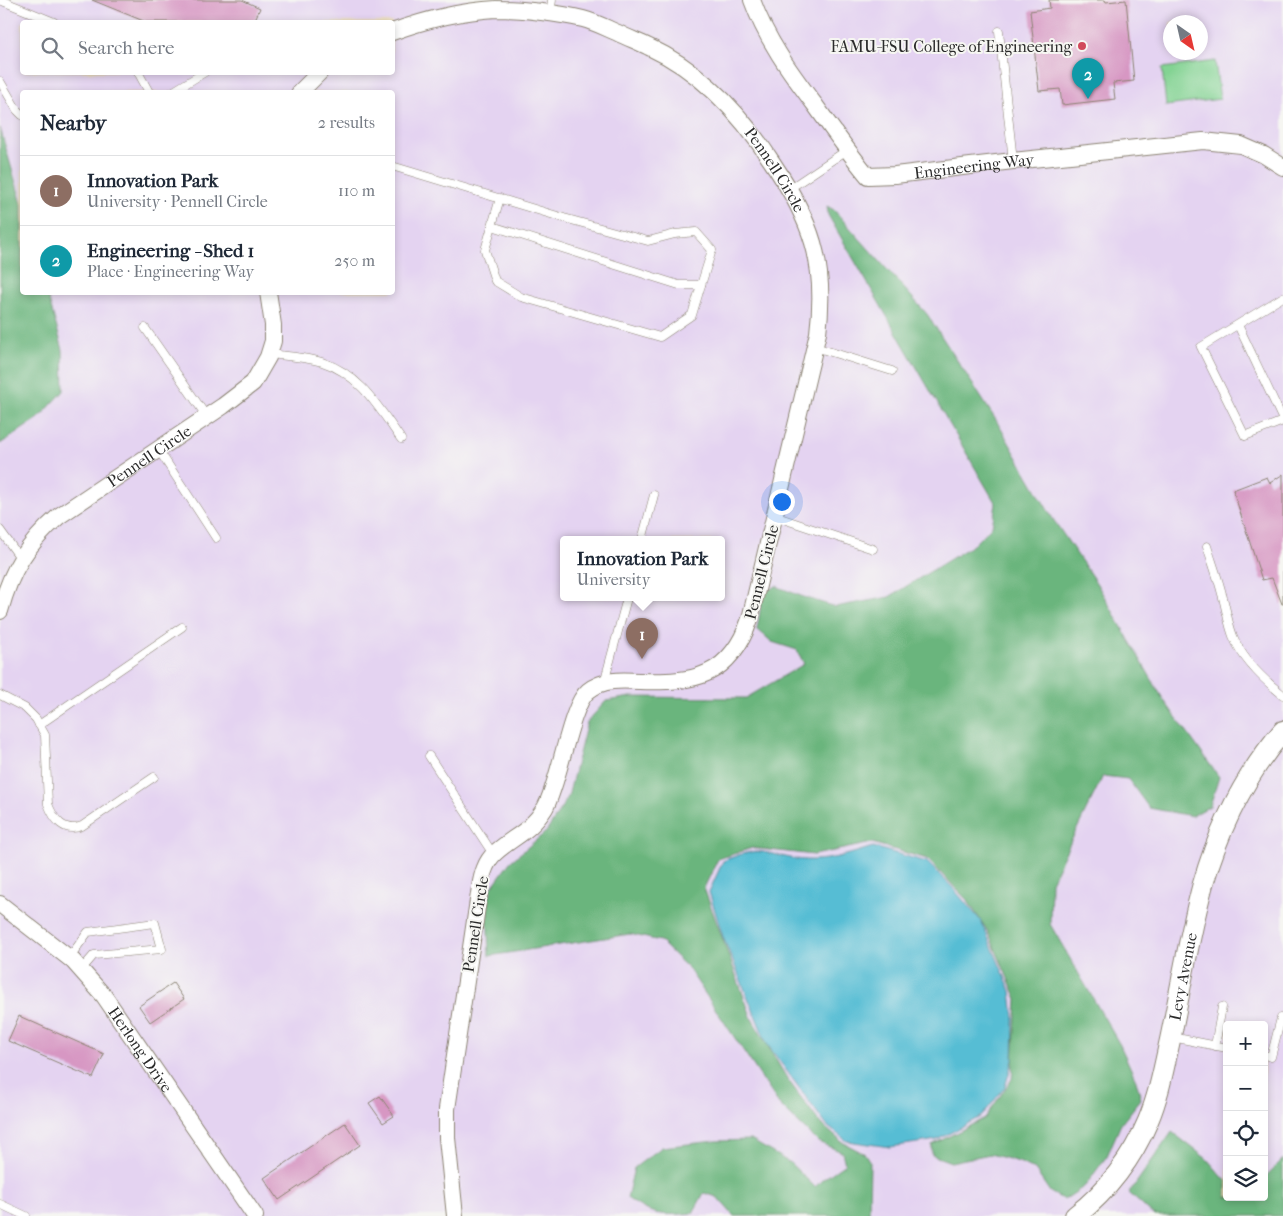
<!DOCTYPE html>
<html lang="en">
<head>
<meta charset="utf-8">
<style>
  :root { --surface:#fff; --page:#f6f6f7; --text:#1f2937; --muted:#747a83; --line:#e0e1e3; --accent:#0b8043 }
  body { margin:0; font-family:"IM FELL French Canon",serif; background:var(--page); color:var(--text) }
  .controls { position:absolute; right:15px; bottom:15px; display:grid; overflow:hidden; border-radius:5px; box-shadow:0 2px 8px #0003 }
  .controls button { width:45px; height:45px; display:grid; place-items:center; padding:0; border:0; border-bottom:1px solid var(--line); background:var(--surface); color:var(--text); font:25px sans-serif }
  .compass { position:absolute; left:1163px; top:15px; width:45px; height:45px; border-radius:50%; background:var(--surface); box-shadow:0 2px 8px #0003; rotate:146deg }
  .you { position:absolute; left:781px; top:501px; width:18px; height:18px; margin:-12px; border:4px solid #fff; border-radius:50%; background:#1a73e8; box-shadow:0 0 0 8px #1a73e833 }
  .badge { display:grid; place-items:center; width:32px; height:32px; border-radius:50%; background:var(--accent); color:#fff; font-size:16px; font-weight:700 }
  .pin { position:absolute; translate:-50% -41px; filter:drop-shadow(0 1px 2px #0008) }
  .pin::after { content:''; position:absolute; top:26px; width:18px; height:15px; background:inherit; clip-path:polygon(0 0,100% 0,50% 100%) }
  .popup { position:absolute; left:560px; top:536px; width:165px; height:65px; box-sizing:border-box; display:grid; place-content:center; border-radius:5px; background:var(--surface); filter:drop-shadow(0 1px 4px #0005); font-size:16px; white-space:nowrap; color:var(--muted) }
  .popup b { font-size:19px; color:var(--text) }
  .popup::after { content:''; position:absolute; left:50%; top:100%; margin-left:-10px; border:10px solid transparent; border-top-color:var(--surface) }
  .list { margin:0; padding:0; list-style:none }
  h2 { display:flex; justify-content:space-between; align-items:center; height:65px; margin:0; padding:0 20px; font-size:21px }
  h2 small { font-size:16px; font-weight:400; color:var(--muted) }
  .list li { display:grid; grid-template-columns:32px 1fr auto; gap:15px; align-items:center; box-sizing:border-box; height:70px; padding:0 20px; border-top:1px solid var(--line) }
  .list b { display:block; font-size:19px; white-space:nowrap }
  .list p { margin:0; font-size:16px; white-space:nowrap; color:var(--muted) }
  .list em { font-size:16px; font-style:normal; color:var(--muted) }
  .icon { flex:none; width:28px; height:28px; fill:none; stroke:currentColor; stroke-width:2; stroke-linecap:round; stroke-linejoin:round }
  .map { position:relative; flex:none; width:1283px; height:1216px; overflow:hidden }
  .search { position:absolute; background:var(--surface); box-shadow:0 2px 8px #0003; left:20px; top:20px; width:375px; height:55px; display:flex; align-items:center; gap:12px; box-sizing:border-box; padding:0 18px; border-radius:5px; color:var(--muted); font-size:19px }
  .panel { position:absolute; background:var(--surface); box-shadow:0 2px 8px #0003; left:20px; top:90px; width:375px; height:205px; border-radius:5px }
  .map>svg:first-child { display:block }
  .built { fill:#e4d3f1; fill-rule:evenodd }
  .green { fill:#83d393; stroke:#577f5f }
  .forest { fill:#6ab57d; stroke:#4a7054 }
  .water { fill:#56bdd4; stroke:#407480 }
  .building { fill:#d797c3 }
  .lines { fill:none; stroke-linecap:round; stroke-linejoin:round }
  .service-casing { stroke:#8c8474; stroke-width:9 }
  .minor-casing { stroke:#8c8474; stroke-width:18 }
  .tertiary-casing { stroke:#8c8474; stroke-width:22 }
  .service { stroke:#fff; stroke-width:8 }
  .minor { stroke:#fff; stroke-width:16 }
  .tertiary { stroke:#fff; stroke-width:20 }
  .poi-dot { fill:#d1495b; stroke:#f6f6f2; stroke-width:2 }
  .labels { text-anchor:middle; stroke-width:4; stroke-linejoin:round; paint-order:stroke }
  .poi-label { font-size:16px; fill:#2b2b2b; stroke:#f6f6f2; text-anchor:end }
  .street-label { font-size:16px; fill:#2b2b2b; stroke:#f6f6f2 }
</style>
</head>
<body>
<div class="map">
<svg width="1283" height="1216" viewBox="0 0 1283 1216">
  <rect width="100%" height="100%" fill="#f6f6f2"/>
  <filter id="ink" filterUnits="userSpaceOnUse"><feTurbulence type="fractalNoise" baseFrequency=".02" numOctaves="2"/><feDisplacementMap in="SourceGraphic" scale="10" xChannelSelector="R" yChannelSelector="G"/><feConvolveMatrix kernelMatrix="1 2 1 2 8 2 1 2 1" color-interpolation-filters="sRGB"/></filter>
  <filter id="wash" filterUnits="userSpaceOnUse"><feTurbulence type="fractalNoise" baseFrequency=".0096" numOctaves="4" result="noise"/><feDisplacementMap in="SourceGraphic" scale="20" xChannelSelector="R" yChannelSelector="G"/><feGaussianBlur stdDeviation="1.12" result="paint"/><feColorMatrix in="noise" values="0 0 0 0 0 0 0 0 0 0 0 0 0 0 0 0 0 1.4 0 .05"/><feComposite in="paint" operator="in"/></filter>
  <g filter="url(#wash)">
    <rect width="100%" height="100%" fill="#eedebc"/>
    <path class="built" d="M0 0H1283V1216H0ZM22 22H392V72H22ZM1170 22H1200V52H1170ZM22 92H392V292H22ZM563 540H721V598H563ZM1227 1025H1264V1197H1227Z"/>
    <path class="green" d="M1215 61 1220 99 1166 106 1162 68Z"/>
    <g class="forest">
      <path d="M0 128 22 204V292L47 293 63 350 64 391 39 418 0 444Z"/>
      <path d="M827 206 834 210 927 314 996 420 1053 519 1097 584 1163 699 1219 777 1210 806 1192 816 1149 808 1128 779 1103 776 1051 882 1050 924 1120 1045 1136 1080 1141 1099 1121 1124 1107 1156 1085 1186 1064 1200 1050 1192 1035 1170 1019 1162 990 1154 951 1162 932 1155V1145L985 1118 1012 1079 1017 999 987 930 967 900 927 859 872 843 814 855 752 848 718 859 704 888 752 1019 788 1080 820 1123 842 1142 865 1154 870 1162 869 1216H734L717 1197 704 1193 693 1213C661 1216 652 1216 627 1198L634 1168 662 1147 715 1141 751 1140 790 1163 815 1187 822 1180 845 1164 842 1152 818 1142 779 1104 688 968 660 941 630 934 489 956 487 909 492 887 510 862 547 831 568 797 587 722 606 701 631 697 746 698 804 664 797 650 772 642 757 629 763 593 776 586 801 596 835 607 889 597 973 545 992 526 996 504 828 215Z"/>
      <path d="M1172 1132 1207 1159 1227 1182V1197H1264V1178L1283 1159V1216H1154L1129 1193Z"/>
    </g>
    <path class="water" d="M873 847 927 862 952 887 981 921 1011 991 1014 1018 1013 1060 1005 1087 982 1116 937 1140 890 1147 847 1141 827 1126 767 1044 723 937 709 892 723 861C735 856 749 850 763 852 781 855 795 861 813 860 833 860 853 853 873 847Z"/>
    <g id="blocks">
      <g class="building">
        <path d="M92 0H242L260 8 254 22H146Z"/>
        <path d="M1049 0H1105L1106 2 1126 0 1134 81 1113 83 1115 99 1062 105 1060 89 1039 91 1030 11 1050 8Z"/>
        <path d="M1283 474V604H1282L1272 578 1262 580 1233 490 1267 477 1270 483Z"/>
        <path d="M173 983 184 999 150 1022 139 1006Z"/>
        <path d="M19 1016 104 1054 93 1078 8 1041Z"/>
        <path d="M380 1096 394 1116 383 1123 369 1103Z"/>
        <path d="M345 1123 360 1145 279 1200 264 1178Z"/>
      </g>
    </g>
  </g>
  <g filter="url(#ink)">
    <use href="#blocks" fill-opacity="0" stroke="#8c8474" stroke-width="1"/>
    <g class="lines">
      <g class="service-casing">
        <g id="service">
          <path d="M0 0 54 22"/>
          <path d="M550 14 552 0"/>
          <path d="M999 31 1013 161"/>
          <path d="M138 72 149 92"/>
          <path d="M0 81 17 110 22 115"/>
          <path d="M172 92 205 72"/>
          <path d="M392 166 564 218 648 241 675 234 696 232 712 250 701 285H679L492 226 500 198"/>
          <path d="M789 189 847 150"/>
          <path d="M492 226 485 250 495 281 521 297 660 337 692 315 701 285"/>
          <path d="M1283 297 1201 347 1245 436 1283 421"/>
          <path d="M1238 325 1283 420"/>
          <path d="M145 328 207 417"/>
          <path d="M815 347 892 371"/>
          <path d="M269 354C286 356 305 357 322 362 360 374 379 408 401 439"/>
          <path d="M158 449 216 538"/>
          <path d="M774 516 873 549"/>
          <path d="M0 530 21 559"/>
          <path d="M642 540 654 495"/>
          <path d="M1207 546C1212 562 1218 578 1222 594 1226 608 1228 623 1233 636 1242 659 1264 680 1283 695"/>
          <path d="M604 683 627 598"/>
          <path d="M0 695 25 708 36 719 45 735 48 804C54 820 64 833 82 826L154 777"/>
          <path d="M39 725 182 627"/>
          <path d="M429 756 493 854"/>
          <path d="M69 958 88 932 155 923 162 949 94 955 81 970"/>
          <path d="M1172 1037 1227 1048"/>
          <path d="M1215 1046 1222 1007"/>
          <path d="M1264 1055 1271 1057 1281 1018"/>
          <path d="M0 1204 26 1216"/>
        </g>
      </g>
      <g class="minor-casing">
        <g id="minor">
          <path id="s1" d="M752 0C766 39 790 72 815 105 832 129 849 153 868 176L895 175 1013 161 1203 141 1241 145 1264 155 1283 167"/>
          <path id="s2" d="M392 32C425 20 461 11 496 9 521 9 558 13 583 19 595 22 606 28 618 33 628 38 639 42 649 47 701 71 741 114 772 162 811 220 827 262 818 333L750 619C730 677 695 683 639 681 621 680 603 679 588 691 570 706 560 781 545 808 530 832 514 836 495 853 485 862 482 875 480 887L447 1109V1138L455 1216"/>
          <path d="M300 92 320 72"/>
          <path id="s3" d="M0 611C11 570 27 544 59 516L223 406 253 383 268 357 273 341V325L268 292"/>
          <path id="s4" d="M0 904 73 961 104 996 255 1216"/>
        </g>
      </g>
      <g class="tertiary-casing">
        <g id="tertiary">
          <path id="s5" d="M1075 1216C1107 1192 1133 1157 1148 1121 1159 1095 1164 1067 1170 1040 1181 988 1189 935 1203 884 1219 829 1245 775 1283 731"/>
        </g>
      </g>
      <use href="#service" class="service"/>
      <use href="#minor" class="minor"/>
      <use href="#tertiary" class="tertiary"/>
    </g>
  </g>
  <circle class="poi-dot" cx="1082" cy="46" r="5"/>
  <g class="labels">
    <g class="poi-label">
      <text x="1072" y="52">FAMU-FSU College of Engineering</text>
    </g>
    <g class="street-label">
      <text dy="6" stroke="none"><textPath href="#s1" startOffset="318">Engineering Way</textPath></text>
      <text dy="6" stroke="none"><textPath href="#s2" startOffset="445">Pennell Circle</textPath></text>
      <text dy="6" stroke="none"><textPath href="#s3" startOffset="222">Pennell Circle</textPath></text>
      <text transform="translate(761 572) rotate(-76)" y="6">Pennell Circle</text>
      <text transform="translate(475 924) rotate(-81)" y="6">Pennell Circle</text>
      <text dy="6" stroke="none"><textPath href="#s5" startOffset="270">Levy Avenue</textPath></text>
      <text dy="6" stroke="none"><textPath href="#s4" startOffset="204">Herlong Drive</textPath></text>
    </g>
  </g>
</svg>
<div class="controls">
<button>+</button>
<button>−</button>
<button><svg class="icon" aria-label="locate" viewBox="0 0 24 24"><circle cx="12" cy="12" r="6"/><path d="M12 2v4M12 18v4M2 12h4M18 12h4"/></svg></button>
<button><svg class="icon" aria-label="layers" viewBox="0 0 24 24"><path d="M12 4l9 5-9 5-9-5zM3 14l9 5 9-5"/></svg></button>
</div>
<svg class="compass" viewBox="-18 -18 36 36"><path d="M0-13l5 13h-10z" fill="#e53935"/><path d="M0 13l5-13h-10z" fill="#747a83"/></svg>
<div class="you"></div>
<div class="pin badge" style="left:642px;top:659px;background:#8d6e63">1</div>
<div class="popup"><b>Innovation Park</b>University</div>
<div class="pin badge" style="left:1088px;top:99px;background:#0f9aa8">2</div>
<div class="search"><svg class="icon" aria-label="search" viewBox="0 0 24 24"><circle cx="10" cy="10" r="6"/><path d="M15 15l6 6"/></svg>Search here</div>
<section class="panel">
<h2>Nearby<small>2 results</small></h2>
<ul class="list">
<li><span class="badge" style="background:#8d6e63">1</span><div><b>Innovation Park</b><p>University · Pennell Circle</p></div><em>110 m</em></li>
<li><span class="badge" style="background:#0f9aa8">2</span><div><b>Engineering - Shed 1</b><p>Place · Engineering Way</p></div><em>250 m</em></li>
</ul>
</section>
</div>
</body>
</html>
